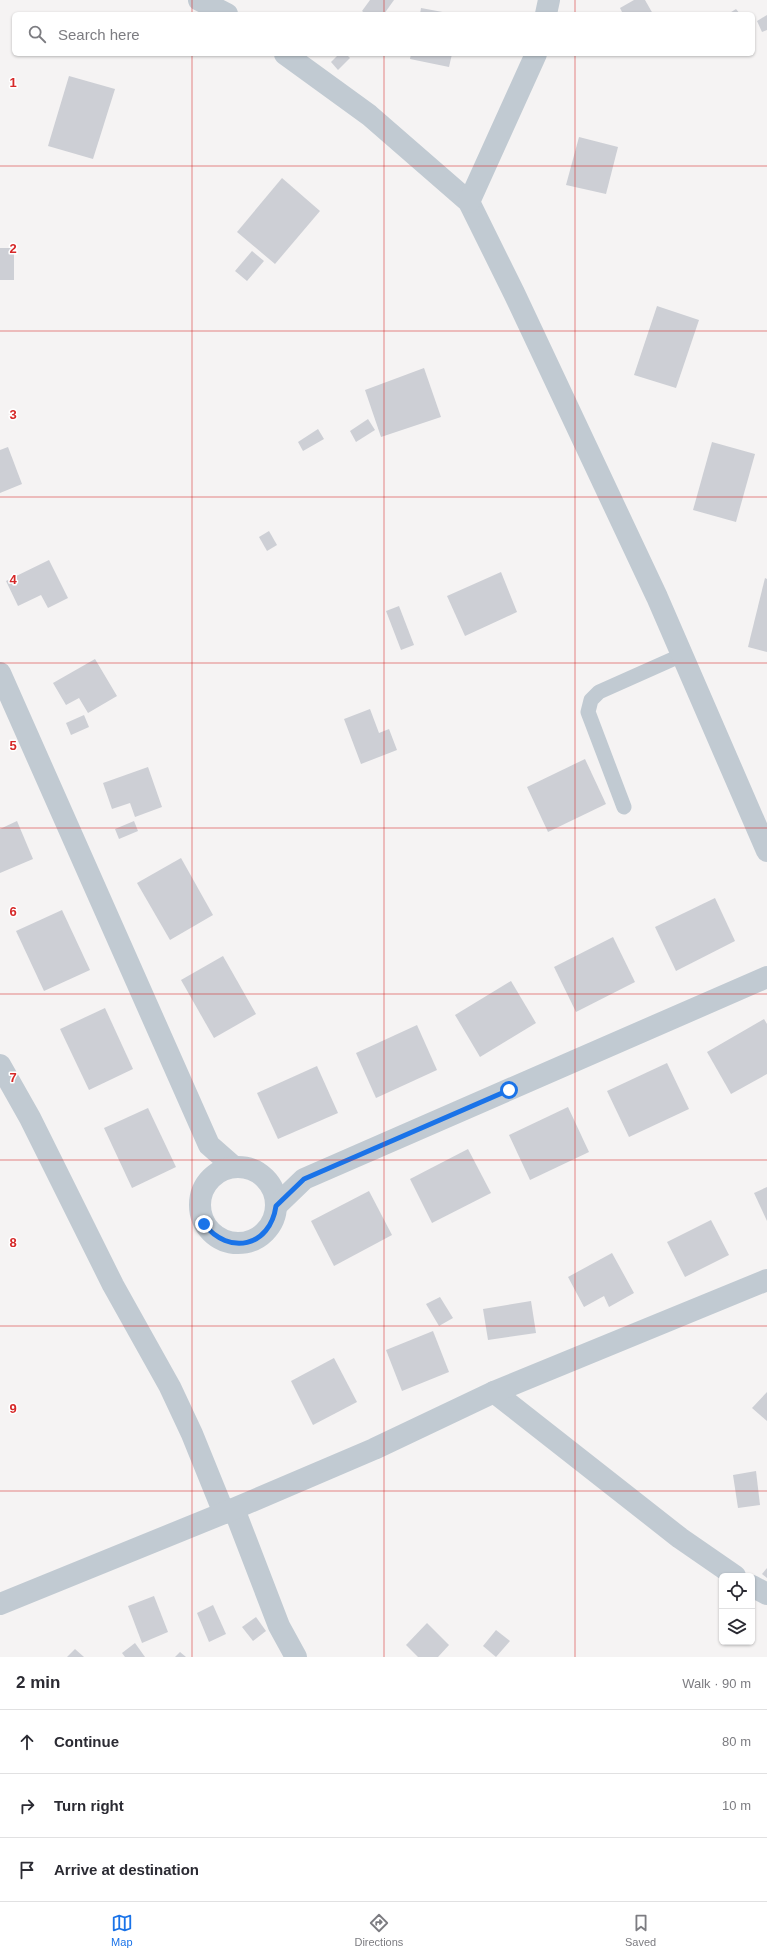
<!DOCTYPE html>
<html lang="en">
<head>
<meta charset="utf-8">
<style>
  :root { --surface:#fff; --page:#f7f7f7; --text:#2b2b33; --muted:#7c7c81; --line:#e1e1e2; --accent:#1a73e8 }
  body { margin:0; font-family:Arial,sans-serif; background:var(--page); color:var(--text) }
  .controls { position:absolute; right:12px; bottom:12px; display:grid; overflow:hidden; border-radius:6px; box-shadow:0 1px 3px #0004 }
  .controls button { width:36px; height:36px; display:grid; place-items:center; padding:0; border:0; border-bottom:1px solid var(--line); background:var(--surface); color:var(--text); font:20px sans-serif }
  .stop { position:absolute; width:12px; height:12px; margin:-9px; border:3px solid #1a73e8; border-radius:50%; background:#fff }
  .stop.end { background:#1a73e8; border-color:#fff; box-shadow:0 1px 4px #0008 }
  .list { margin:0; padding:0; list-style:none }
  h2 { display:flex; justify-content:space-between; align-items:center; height:52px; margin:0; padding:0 16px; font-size:17px }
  h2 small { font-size:13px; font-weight:400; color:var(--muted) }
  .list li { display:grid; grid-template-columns:26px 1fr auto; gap:12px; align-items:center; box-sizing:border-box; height:64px; padding:0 16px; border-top:1px solid var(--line) }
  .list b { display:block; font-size:15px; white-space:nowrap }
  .list em { font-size:13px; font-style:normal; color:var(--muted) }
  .icon { flex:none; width:22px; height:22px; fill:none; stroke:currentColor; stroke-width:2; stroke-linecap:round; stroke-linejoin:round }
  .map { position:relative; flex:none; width:767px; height:1657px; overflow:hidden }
  .search { position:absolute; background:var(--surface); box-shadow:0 1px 3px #0004; left:12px; right:12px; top:12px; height:44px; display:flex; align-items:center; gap:10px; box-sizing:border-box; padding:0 14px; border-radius:6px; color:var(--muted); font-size:15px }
  .sheet { height:244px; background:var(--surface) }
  nav { display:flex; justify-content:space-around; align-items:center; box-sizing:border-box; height:56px; border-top:1px solid var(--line); background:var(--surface); font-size:11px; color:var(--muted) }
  nav a { display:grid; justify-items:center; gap:2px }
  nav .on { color:var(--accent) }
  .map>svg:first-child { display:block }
  .building { fill:#cdcfd5 }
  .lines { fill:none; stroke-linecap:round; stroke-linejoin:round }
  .service { stroke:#c1cad2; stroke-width:15 }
  .minor { stroke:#c1cad2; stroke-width:22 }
  .route { stroke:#1a73e8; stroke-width:5 }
  .grid { fill:none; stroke:#d62828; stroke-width:1; stroke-opacity:0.55 }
  .grid-label { font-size:13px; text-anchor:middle; font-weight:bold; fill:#d62828; stroke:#fff; stroke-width:3; stroke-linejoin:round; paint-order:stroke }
</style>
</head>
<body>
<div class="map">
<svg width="767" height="1657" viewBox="0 0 767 1657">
  <rect width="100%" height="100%" fill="#f5f3f3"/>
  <g class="building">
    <path d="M370 0H394L384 14H366L362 11Z"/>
    <path d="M634 0H645L653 14H623L620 8Z"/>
    <path d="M421 8 448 13V14H420Z"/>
    <path d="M736 9 740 14H728Z"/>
    <path d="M767 15V30L762 32 757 21Z"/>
    <path d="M339 54H346L350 58 338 70 331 62Z"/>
    <path d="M411 54H452L449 67 410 59Z"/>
    <path d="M69 76 115 89 93 159 48 146Z"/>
    <path d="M579 137 618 147 606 194 566 185Z"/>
    <path d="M282 178 320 211 275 264 237 232Z"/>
    <rect x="0" y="248" width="14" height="32"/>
    <path d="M252 251 264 261 247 281 235 271Z"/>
    <path d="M657 306 699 320 676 388 634 375Z"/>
    <path d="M424 368 441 417 381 437 365 390Z"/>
    <path d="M368 419 375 430 356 442 350 431Z"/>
    <path d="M318 429 324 439 303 451 298 442Z"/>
    <path d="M712 442 755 454 736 522 693 510Z"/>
    <path d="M8 447 22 484 0 493V450Z"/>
    <path d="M269 531 277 545 267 551 259 537Z"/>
    <path d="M49 560 68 598 48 608 41 595 18 606 6 581Z"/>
    <path d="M501 572 517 612 465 636 447 596Z"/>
    <path d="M765 578 767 579V652L748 647Z"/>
    <path d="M399 606 414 645 401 650 386 611Z"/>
    <path d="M95 659 117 696 88 713 79 698 66 705 53 683Z"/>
    <path d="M370 709 379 733 389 729 397 750 361 764 344 719Z"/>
    <path d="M84 715 89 727 71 735 66 723Z"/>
    <path d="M585 759 606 804 548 832 527 787Z"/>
    <path d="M148 767 162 807 135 817 130 803 112 809 103 783Z"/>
    <path d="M17 821 33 859 0 873V829Z"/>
    <path d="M134 821 138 831 119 839 115 829Z"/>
    <path d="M181 858 213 915 170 940 137 883Z"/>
    <path d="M715 898 735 941 676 971 655 927Z"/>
    <path d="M62 910 90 970 44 991 16 931Z"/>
    <path d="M613 937 635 982 576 1012 554 967Z"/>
    <path d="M223 956 256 1014 214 1038 181 980Z"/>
    <path d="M511 981 536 1023 480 1057 455 1015Z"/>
    <path d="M105 1008 133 1069 89 1090 60 1029Z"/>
    <path d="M764 1019 767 1024V1074L731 1094 707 1052Z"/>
    <path d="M417 1025 437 1070 376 1098 356 1053Z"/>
    <path d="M667 1063 689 1109 629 1137 607 1091Z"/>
    <path d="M317 1066 338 1113 278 1139 257 1093Z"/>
    <path d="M568 1107 589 1152 530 1180 509 1135Z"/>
    <path d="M148 1108 176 1167 132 1188 104 1128Z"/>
    <path d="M468 1149 491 1193 432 1223 410 1179Z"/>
    <path d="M767 1187V1221L754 1193Z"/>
    <path d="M369 1191 392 1235 334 1266 311 1221Z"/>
    <path d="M711 1220 729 1255 685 1277 667 1242Z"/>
    <path d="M612 1253 634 1293 609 1307 604 1296 584 1307 568 1277Z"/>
    <path d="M440 1297 453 1318 439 1326 426 1304Z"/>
    <path d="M531 1301 536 1333 488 1340 483 1309Z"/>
    <path d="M433 1331 449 1372 402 1391 386 1350Z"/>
    <path d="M334 1358 357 1402 313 1425 291 1381Z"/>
    <path d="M767 1392V1421L752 1408Z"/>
    <path d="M756 1471 760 1505 738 1508 733 1475Z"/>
    <path d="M767 1568V1578L762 1574Z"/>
    <path d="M154 1596 168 1632 142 1643 128 1606Z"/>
    <path d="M213 1605 226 1634 209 1642 197 1613Z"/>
    <path d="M256 1617 266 1631 253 1641 242 1627Z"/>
    <path d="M427 1623 449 1645 438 1657H418L406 1645Z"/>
    <path d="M496 1630 510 1641 496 1657 483 1646Z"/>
    <path d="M135 1643 145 1657H125L122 1653Z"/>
    <path d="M75 1649 84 1657H67Z"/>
    <path d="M180 1652 186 1657H175Z"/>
  </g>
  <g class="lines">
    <path class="service" d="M624 807 588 712 591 700 599 692 682 655"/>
    <g class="minor">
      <path d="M199 0 227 14"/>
      <path d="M546 14 549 0"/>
      <path d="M285 54 369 115 469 202 514 293 657 597 767 851"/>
      <path d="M469 202 536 54"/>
      <path d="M0 673 209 1145 234 1167"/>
      <path d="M0 1065 30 1118 113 1285 170 1387 192 1434 224 1513"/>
      <circle cx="238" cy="1205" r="38"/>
      <path d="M276 1206 304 1179 767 977"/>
      <path d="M494 1392 680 1538 735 1576"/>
      <path d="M234 1509 279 1626 296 1657"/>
      <path d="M752 1586 767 1594"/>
      <path d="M0 1604 224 1513 374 1449 494 1392 767 1280"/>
    </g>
  </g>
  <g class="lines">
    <path class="route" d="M204 1224C229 1256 270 1247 276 1206L304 1179 509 1090"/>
  </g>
  <path class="grid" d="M192 0V14M384 0V14M575 0V14M192 54V1657M384 54V1657M575 54V1657M0 166H767M0 331H767M0 497H767M0 663H767M0 828H767M0 994H767M0 1160H767M0 1326H767M0 1491H767"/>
  <g class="grid-label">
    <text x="13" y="87">1</text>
    <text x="13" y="253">2</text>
    <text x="13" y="419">3</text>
    <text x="13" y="584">4</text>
    <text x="13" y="750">5</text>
    <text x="13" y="916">6</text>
    <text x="13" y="1082">7</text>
    <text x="13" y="1247">8</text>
    <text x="13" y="1413">9</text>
  </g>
</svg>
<div class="controls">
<button><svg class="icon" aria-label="locate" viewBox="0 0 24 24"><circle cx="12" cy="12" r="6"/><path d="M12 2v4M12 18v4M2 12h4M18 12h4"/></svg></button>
<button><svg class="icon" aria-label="layers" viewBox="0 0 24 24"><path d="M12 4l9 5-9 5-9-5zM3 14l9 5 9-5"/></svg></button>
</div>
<div class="stop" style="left:509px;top:1090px"></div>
<div class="stop end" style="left:204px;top:1224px"></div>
<div class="search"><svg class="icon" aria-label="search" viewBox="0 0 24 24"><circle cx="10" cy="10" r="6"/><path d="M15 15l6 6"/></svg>Search here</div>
</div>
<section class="sheet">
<h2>2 min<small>Walk · 90 m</small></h2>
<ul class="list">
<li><svg class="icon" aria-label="ahead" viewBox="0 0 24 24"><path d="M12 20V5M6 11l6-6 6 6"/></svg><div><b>Continue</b></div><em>80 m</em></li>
<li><svg class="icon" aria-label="right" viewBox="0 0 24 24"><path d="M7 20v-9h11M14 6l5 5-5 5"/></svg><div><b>Turn right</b></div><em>10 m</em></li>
<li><svg class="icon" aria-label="arrive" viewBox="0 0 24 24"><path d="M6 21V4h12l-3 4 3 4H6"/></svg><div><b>Arrive at destination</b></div></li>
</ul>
</section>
<nav>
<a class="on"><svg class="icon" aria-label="map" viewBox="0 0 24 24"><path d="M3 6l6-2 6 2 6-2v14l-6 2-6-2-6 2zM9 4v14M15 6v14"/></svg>Map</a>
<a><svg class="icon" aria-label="directions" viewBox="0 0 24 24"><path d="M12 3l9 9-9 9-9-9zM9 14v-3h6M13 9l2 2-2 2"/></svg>Directions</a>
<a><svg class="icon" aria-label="saved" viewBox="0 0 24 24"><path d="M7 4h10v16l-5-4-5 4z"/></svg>Saved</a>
</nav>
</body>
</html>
